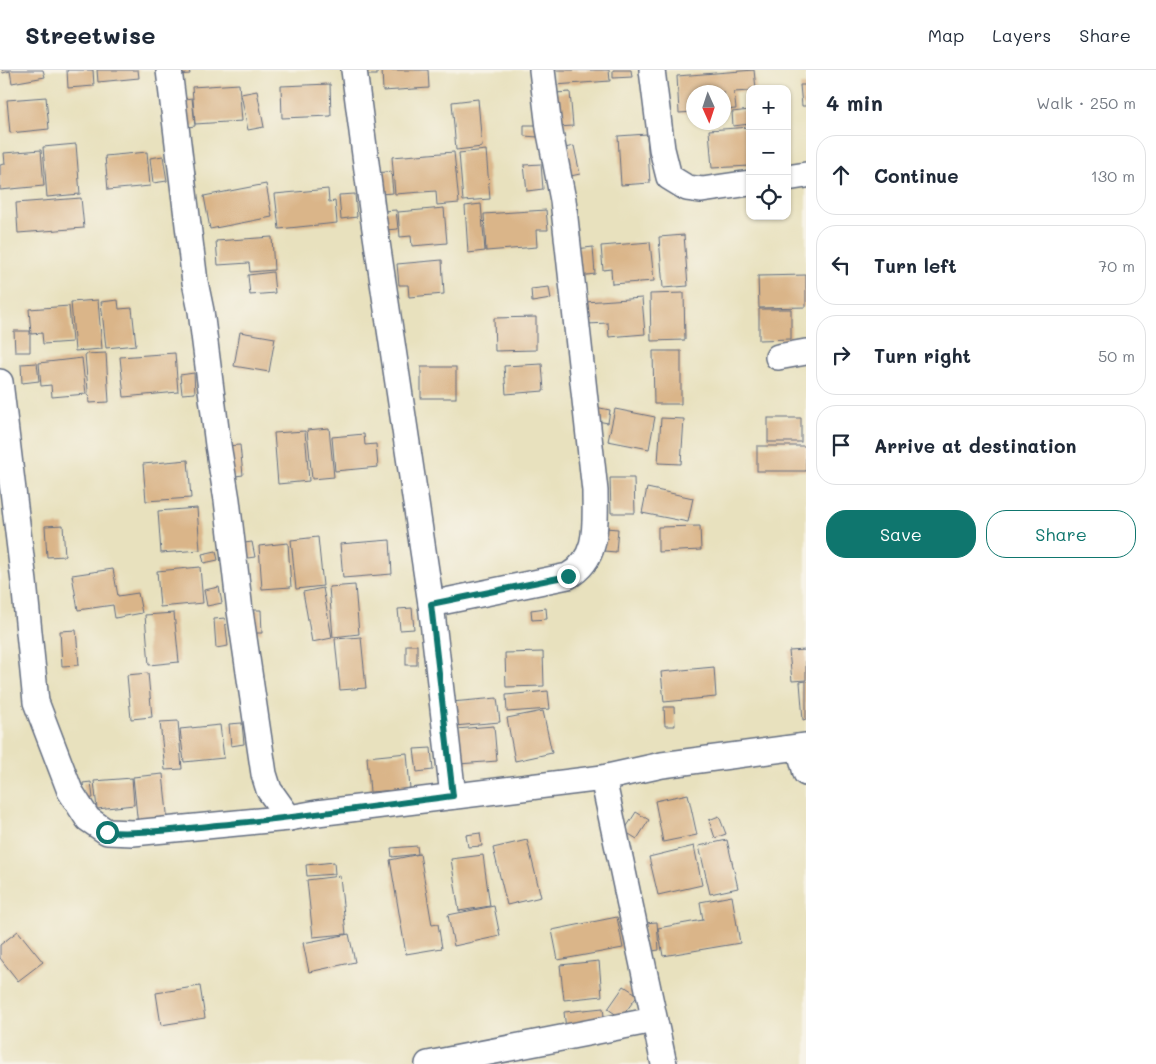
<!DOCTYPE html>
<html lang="en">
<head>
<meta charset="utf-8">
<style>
  :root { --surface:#fff; --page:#f2f2f3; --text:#1f2937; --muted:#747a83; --line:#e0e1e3; --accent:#0f766e }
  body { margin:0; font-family:Mali,sans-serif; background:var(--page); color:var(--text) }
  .controls { position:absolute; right:15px; top:15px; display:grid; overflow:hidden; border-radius:10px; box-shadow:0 1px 4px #0004 }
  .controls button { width:45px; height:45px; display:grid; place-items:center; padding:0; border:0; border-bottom:1px solid var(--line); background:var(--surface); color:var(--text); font:25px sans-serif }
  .compass { position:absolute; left:686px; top:15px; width:45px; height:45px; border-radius:50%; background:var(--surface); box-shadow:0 1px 4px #0004; rotate:177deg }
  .stop { position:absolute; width:15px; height:15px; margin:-11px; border:4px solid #0f766e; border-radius:50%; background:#fff }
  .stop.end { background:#0f766e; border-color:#fff; box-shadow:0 1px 5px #0008 }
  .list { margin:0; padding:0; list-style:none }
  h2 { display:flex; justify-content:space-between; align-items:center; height:65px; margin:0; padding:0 20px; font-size:21px }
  h2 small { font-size:16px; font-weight:400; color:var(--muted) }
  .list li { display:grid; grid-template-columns:32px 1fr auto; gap:15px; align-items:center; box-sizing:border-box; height:80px; margin:0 10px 10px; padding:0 10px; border:1px solid var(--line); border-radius:20px }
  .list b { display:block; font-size:19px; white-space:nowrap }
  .list em { font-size:16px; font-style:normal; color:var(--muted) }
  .actions { display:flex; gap:10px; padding:15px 20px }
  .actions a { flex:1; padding:11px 0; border:1px solid var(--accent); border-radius:20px; text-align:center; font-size:18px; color:var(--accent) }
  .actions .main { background:var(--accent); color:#fff }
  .icon { flex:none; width:28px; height:28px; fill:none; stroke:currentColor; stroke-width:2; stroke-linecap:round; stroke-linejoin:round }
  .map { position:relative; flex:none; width:806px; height:994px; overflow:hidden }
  header { display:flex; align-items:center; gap:30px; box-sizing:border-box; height:70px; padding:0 25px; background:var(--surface); border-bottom:1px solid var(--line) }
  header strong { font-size:24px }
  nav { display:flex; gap:28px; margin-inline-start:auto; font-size:18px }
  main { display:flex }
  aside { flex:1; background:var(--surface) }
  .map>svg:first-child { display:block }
  .building { fill:#dab589 }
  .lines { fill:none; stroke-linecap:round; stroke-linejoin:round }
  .minor-casing { stroke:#636d80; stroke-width:28 }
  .minor { stroke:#fff; stroke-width:25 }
  .route { stroke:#0f766e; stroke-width:6 }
</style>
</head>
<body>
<header>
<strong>Streetwise</strong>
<nav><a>Map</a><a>Layers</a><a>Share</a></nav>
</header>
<main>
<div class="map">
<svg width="806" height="994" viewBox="0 0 806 994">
  <rect width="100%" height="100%" fill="#f7f3e8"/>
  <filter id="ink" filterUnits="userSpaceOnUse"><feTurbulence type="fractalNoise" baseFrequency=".02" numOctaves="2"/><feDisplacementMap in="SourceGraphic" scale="10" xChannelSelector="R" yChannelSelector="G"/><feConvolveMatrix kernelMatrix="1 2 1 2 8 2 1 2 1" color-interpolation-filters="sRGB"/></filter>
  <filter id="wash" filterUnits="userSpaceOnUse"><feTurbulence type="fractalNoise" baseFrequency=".0096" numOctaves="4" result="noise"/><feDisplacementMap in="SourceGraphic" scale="20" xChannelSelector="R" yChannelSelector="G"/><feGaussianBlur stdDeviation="1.12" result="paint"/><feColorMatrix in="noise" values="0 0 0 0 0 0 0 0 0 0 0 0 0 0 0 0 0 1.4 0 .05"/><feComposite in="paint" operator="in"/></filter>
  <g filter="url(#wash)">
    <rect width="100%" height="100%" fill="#e8e1be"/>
    <g id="blocks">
      <g class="building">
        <path d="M2 0H43L45 7 12 13 10 1 3 3Z"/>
        <path d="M67 0H93L94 16 68 18Z"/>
        <path d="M97 0H138L139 8 98 12Z"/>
        <path d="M174 0H189L190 4 175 5Z"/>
        <rect x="365" y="0" width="12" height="5"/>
        <path d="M382 0H428L429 18 383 21Z"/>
        <path d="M554 0H609L610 11 555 15Z"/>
        <path d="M613 0H631L632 7 613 8Z"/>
        <path d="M754 0 756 19H750V21L734 22 736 39 724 40V22H694V42L679 43 677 6Z"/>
        <path d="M239 14 242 51 195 54 192 17Z"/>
        <path d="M330 14 331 46 282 48 281 16Z"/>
        <path d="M800 15H806V36H802Z"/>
        <path d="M257 21 264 57 248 60 241 24Z"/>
        <path d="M570 22 573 56 558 57 555 23Z"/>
        <path d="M46 27 49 59 10 63 7 30Z"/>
        <path d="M192 28 195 56 181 58 178 30Z"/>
        <path d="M478 29 482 77 456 80 452 32Z"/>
        <path d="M750 40V54L733 56 732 42Z"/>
        <path d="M524 55H538V67L524 66Z"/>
        <path d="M750 57V96L712 98 709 60Z"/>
        <path d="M647 64 650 113 621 115 618 66Z"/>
        <path d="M76 74 80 124 47 127 43 77Z"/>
        <path d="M574 76 580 104 566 107 560 79Z"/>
        <path d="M41 80 44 116 0 120V95L5 94 4 83Z"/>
        <path d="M486 80 490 129 463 131 459 83Z"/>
        <path d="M147 82 150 116 108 120 105 86Z"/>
        <path d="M454 82 459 133 437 135 436 121 395 124 392 87Z"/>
        <path d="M163 86 167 111 153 113 150 88Z"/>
        <path d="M541 94 543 119 527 121 524 95Z"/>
        <path d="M391 101 393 123 380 124 378 103Z"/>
        <path d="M266 114 272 147 210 159 204 126Z"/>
        <path d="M328 119 329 132 335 131 337 153 279 159 275 124Z"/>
        <path d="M355 124 357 147 341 149 339 125Z"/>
        <path d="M81 128 84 158 18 163 16 133Z"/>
        <path d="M481 134 485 181 468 183 465 136Z"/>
        <path d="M444 138 447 173 412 176 411 166 400 167 398 142Z"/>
        <path d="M396 140 398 159 385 160 383 141Z"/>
        <path d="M546 140 548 160H536L537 177 486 181 484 144Z"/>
        <path d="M684 165 688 216 663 218 659 167Z"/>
        <path d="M272 167 274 200 250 202 249 193 218 195 216 171Z"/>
        <path d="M650 172 654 211 612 214 611 199 603 200 601 176Z"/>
        <path d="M593 177 595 204 579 206 576 179Z"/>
        <path d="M442 190 444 224 409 227 408 215H399L397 194Z"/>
        <path d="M273 202 275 223 250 225 248 205Z"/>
        <path d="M806 205V237L759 238 758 206Z"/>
        <path d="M549 217 551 229 532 232 531 219Z"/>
        <path d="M684 223 685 270 651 271 650 224Z"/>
        <path d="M642 228 645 264 609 267 608 253 587 254 585 232Z"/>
        <path d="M98 230 102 279 75 281 71 232Z"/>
        <path d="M118 230 119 239 132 238 136 275 106 278 101 232Z"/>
        <path d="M69 236 72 272 43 274 42 263 31 264 29 239Z"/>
        <path d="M759 239H791V269L759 270Z"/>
        <path d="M536 247V280L495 281 494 248Z"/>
        <path d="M14 261H30V282H15Z"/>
        <path d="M240 262 275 268 269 302 234 296Z"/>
        <path d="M653 281H681V334H654Z"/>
        <path d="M106 283 109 332 89 333 85 284Z"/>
        <path d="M175 283 178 322 124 327 120 287Z"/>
        <path d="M82 288 86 324 52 327 51 315 41 316 39 293Z"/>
        <path d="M37 293 39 311 22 313 21 294Z"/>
        <path d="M542 294 544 321 506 324 504 296Z"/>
        <rect x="421" y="297" width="35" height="31"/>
        <path d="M194 303 195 323 182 324 180 305Z"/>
        <path d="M595 337 610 340 608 353 592 350Z"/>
        <path d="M615 339 655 347 649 379 608 371Z"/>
        <path d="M661 348 684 349 681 394 658 393Z"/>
        <rect x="768" y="348" width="33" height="24"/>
        <path d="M329 358 334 407 312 409 307 360Z"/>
        <path d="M305 361 309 411 278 414 274 363Z"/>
        <path d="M364 364 365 375 376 374 378 397 335 401 332 367Z"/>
        <path d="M240 375 243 405 228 407 225 376Z"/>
        <rect x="757" y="376" width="49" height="25"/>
        <path d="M188 390 191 428 146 431 143 394Z"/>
        <path d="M610 408H634L635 443H611Z"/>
        <path d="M647 418 693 428 688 452 642 443Z"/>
        <path d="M197 438 200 480 161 483 158 441Z"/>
        <path d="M63 455 65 486 47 487 45 456Z"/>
        <path d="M700 456 701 480 658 482V457Z"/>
        <path d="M605 458 618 459 616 482 604 481Z"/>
        <path d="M318 467 323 516 296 519 291 470Z"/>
        <path d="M390 470 392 504 343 508 340 474Z"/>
        <path d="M252 472 255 487 240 489 237 474Z"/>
        <path d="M288 473 291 517 262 519 259 476Z"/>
        <path d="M216 481 218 490 204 493 202 484Z"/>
        <path d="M200 497 203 533 160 537 157 501Z"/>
        <path d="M113 499 118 526 138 523 142 543 115 548 113 535 78 540 72 505Z"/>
        <path d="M355 515 359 564 333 567 329 517Z"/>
        <path d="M219 517 222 533 207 536 204 520Z"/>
        <path d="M323 518 332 568 312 572 303 522Z"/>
        <path d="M412 538 414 559 400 560 398 539Z"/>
        <path d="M546 538 547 549 532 550 531 540Z"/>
        <path d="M248 540H261L262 563H249Z"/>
        <path d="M174 543 179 592 149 595 145 545Z"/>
        <path d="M225 548 228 576 216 578 214 549Z"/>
        <path d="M76 560 79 595 62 596 60 561Z"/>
        <path d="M361 567 366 618 340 620 335 569Z"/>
        <rect x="406" y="575" width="11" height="20"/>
        <path d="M806 580V610L792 611 789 581Z"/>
        <path d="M543 582 544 616 506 617 505 583Z"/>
        <path d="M714 597 716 627 664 632 661 602Z"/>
        <path d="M148 603 152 647 131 649 127 605Z"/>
        <path d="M806 611V649L803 650 800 612Z"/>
        <path d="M548 621 550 639 507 642 506 625Z"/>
        <path d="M497 628 500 652 454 656 451 632Z"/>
        <path d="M664 637H674L675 656H665Z"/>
        <path d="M543 641 552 683 515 691 507 648Z"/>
        <path d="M178 651 182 699 165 700 160 652Z"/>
        <path d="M242 653 244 674 231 676 229 654Z"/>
        <path d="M220 655 224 688 184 692 180 659Z"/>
        <path d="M494 656 497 691 459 694 456 659Z"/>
        <path d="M431 678 433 700 417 702 414 679Z"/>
        <path d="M407 683 410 719 370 722 367 687Z"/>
        <path d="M163 704 168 753 138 756 133 707Z"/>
        <path d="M132 708 134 735 97 739 94 711Z"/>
        <path d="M91 712 93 728 85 729 83 713Z"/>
        <path d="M688 724 697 765 663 772 655 731Z"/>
        <path d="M636 742 649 750 637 769 624 761Z"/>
        <path d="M719 746 726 764 715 768 709 750Z"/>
        <path d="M480 763 482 776 468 777 466 765Z"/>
        <path d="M527 770 541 827 507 835 493 778Z"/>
        <path d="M727 770 738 818 710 824 699 776Z"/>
        <path d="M417 776 418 784 392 787 391 778Z"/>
        <path d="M694 776 702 815 658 825 649 787Z"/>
        <path d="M420 784 432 855 438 854 442 878 406 884 390 790Z"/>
        <path d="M483 785 490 836 459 841 451 789Z"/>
        <path d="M334 792 335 804 307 806 306 795Z"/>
        <path d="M340 806 346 864 313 867 307 810Z"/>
        <path d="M732 826 740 873 663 886 658 858 703 850 700 832Z"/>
        <path d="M494 836 500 866 454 876 448 845Z"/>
        <path d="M617 847 623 878 558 890 552 860Z"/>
        <path d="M657 852 659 880 646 882 644 853Z"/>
        <path d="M18 861 43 892 18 911 0 888V875Z"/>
        <path d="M349 864 355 892 309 902 303 873Z"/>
        <path d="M599 891 602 926 564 930 560 895Z"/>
        <path d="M200 916 205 948 161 955 156 923Z"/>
        <path d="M624 916 638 925 621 948 608 939Z"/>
        <path d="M603 938 605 955 566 959 564 942Z"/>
      </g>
    </g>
  </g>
  <g filter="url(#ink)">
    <use href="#blocks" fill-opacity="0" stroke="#636d80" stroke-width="1"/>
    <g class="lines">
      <g class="minor-casing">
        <g id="minor">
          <path d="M169 0 195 212 201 241 218 375 227 430 240 541 264 704 269 720 289 748 317 743 603 708 662 695 806 676"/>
          <path d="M354 0 372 139 431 534 453 726"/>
          <path d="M652 0 662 79 669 107 687 118 702 120 750 113"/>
          <path d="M787 108 806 105"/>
          <path d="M778 287 806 282"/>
          <path d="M0 312 24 512 36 632 70 721 88 749 107 762 133 763 289 748"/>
          <path d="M431 534 568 506C600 488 595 453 595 421L563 130 549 58 542 0"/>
          <path d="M799 677 806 703"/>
          <path d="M603 708 664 994"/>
          <path d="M428 994 654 950"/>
        </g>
      </g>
      <use href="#minor" class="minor"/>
    </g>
  </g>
  <g class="lines" filter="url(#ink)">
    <path class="route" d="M107 762C144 764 180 759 217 755 296 748 374 736 453 726L431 534 568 506"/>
  </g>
</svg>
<div class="controls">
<button>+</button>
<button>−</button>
<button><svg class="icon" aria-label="locate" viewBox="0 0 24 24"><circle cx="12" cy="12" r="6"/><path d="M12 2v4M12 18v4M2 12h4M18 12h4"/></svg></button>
</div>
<svg class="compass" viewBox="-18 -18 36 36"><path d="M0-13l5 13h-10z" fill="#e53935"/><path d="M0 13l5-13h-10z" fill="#747a83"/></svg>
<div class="stop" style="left:107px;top:762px"></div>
<div class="stop end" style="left:568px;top:506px"></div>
</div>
<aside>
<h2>4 min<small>Walk · 250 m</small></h2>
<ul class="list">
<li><svg class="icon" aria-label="ahead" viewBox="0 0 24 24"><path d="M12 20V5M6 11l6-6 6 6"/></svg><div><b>Continue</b></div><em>130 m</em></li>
<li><svg class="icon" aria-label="left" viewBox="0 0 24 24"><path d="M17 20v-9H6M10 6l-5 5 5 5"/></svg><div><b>Turn left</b></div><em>70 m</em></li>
<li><svg class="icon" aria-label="right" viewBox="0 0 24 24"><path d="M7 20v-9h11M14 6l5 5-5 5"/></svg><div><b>Turn right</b></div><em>50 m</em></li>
<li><svg class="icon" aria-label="arrive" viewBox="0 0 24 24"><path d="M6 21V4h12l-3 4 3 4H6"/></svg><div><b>Arrive at destination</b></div></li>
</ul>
<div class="actions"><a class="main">Save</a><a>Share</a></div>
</aside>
</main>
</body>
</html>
